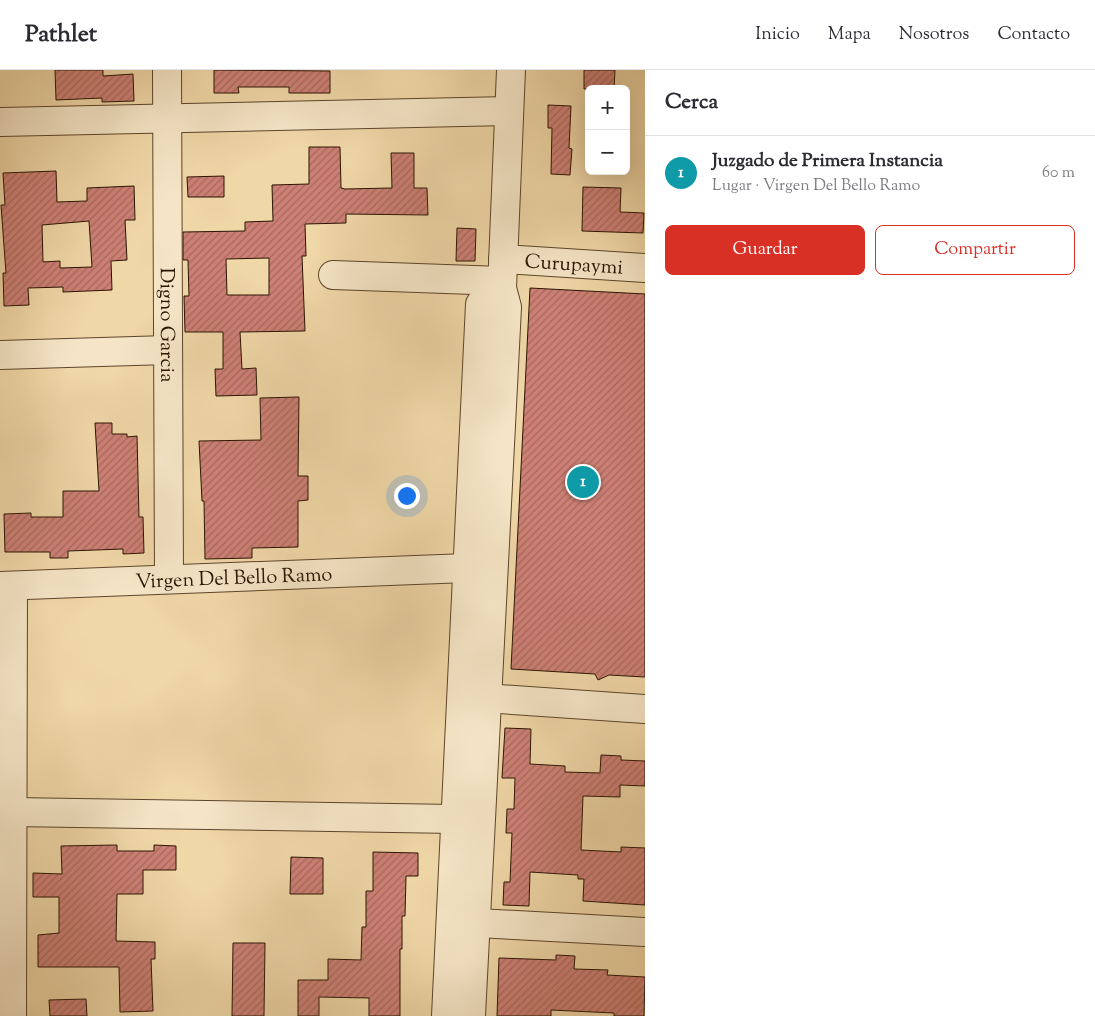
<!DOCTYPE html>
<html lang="es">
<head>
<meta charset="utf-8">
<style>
  :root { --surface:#fff; --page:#f2f2f3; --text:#2b2b33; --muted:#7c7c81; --line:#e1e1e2; --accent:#d93025 }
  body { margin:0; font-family:"Sorts Mill Goudy",serif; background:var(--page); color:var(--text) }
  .controls { position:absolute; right:15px; top:15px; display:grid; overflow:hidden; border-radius:8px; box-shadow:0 5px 20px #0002 }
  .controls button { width:45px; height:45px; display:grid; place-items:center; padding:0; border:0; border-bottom:1px solid var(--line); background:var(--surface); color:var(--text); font:25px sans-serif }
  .you { position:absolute; left:406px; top:425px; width:18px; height:18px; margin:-12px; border:4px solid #fff; border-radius:50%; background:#1a73e8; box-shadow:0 0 0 8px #1a73e833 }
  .badge { display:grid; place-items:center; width:32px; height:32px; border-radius:50%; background:var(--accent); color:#fff; font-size:16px; font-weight:700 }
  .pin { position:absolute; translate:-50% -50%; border:2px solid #fff; box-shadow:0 1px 5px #0006 }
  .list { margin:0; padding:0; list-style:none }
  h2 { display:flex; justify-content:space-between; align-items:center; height:65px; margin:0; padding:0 20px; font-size:21px }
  h2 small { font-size:16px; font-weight:400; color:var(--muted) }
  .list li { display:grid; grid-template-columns:32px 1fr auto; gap:15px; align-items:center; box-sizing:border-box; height:75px; padding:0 20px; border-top:1px solid var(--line) }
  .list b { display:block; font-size:19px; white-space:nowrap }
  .list p { margin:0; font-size:16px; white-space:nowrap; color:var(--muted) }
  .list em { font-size:16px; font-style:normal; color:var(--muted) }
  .actions { display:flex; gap:10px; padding:15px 20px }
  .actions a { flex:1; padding:11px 0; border:1px solid var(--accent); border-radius:8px; text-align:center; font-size:18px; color:var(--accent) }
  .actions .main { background:var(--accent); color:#fff }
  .map { position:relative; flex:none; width:645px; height:946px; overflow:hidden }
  header { display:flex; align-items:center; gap:30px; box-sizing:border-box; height:70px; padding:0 25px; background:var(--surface); border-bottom:1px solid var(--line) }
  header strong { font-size:24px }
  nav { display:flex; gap:28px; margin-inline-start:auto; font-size:18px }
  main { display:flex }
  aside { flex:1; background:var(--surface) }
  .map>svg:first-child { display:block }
  .building { fill:url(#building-hatch); stroke:#2a1402; fill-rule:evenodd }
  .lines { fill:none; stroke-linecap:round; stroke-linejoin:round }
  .minor-casing { stroke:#5c452b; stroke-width:30 }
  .minor { stroke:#f5e5c6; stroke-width:28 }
  .labels { text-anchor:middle; stroke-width:4.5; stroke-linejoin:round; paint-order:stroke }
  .street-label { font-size:20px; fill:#2a1402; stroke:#f5e5c6 }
</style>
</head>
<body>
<header>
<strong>Pathlet</strong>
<nav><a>Inicio</a><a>Mapa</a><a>Nosotros</a><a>Contacto</a></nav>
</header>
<main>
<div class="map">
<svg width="645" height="946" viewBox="0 0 645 946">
  <defs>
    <pattern id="building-hatch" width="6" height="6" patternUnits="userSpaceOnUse" patternTransform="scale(1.25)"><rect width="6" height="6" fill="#cd8075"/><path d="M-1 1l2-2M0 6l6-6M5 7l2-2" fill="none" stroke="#a7685e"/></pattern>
  </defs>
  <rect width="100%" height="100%" fill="#f0d7a7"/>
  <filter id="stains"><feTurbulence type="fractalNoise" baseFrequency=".004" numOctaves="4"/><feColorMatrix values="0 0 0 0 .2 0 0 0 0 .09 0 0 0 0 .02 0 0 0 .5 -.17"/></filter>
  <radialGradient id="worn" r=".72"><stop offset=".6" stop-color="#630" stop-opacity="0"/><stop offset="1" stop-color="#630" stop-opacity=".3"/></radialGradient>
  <g class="building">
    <path d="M55 0H103V6L133 4 134 31 102 32V28L56 30Z"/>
    <path d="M214 0 330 1V23H289V17H238L239 23H214Z"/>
    <path d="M584 0H615L614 19H584Z"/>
    <path d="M548 35 571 36 569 78 572 79 570 105 551 104 552 58H548Z"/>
    <path d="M309 77H340L341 118 345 119 392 118 391 83H414V118H427L428 145 346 144V153L305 154 306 186H302L305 261 240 262 242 299 256 298 257 325 216 326 215 299H223V262H185L184 226H189L188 190H183V162L245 161V152L273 151 272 115 309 114ZM269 188V225H227L226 189Z"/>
    <path d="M56 101 57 132 87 131V118L134 116 135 150H125L127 190 111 191 112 220 63 222V217L28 218 29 235 4 236 3 203H6L1 135H5L3 103ZM89 151 92 197 60 198V191L43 192 42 155Z"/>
    <path d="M224 106V127H188L187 107Z"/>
    <path d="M583 117 621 118 620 142 644 143 643 163 582 161Z"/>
    <path d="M457 158 476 159 475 191H456Z"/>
    <path d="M530 218 645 224V607L609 605 598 610 595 604 511 599Z"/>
    <path d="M299 327 298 406H308V430L298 431V477L252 478V488L205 489 204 431H202L199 371 261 370 260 328Z"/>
    <path d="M95 353H112V364H127V367L137 366 139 447H143L144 483 123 484V479L68 481V488H50V482H5L4 444 31 443V447H63V421H99Z"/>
    <path d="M505 658 531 659 530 694 565 696V702L600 703 601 685 621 686V690L645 691V716L620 715V727L583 726 581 780 621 782V777L645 778V835L583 831 584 809H578V805L530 802 529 836 503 835 504 812H510L512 763H506L507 739H514L515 708H502Z"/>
    <path d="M117 775V781H154V775L176 776V800H143V824H117L116 871 155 872V889H151L153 941 120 942 119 897H38V865L59 863V827H33V803L62 804 61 776Z"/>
    <path d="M373 782 418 783V806H406L405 846H402V879H400V946H369V928L319 927V946H298V910H328V889L361 890 362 857H366V821H373Z"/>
    <path d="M291 787 323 788V824H290Z"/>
    <path d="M233 873H265L264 946H232Z"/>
    <path d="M556 885 575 886 574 899 608 900 607 905 645 907 644 946H614V943L551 940V946H497L499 888 556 890Z"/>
    <path d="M86 929 87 946H50L49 930Z"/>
  </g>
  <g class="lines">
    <g class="minor-casing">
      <g id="minor">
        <path id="s1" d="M167 0 169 509"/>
        <path d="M0 52 509 41"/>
        <path id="s2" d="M503 189 645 198"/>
        <path d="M333 205 502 211"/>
        <path d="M0 285 168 280"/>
        <path id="s3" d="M0 516 467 498"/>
        <path d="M470 627 645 639"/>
        <path d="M12 742 455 749"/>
        <path d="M459 852 645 862"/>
        <path d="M12 946 13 516"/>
        <path d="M446 946 480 234 487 225 502 218"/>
        <path d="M471 946 507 237 502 218 511 0"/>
      </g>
    </g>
    <use href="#minor" class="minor"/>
  </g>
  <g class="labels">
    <g class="street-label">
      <text dy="7" stroke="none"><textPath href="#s2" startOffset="71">Curupaymi</textPath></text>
      <text dy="7" stroke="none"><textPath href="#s1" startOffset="255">Digno Garcia</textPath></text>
      <text dy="7" stroke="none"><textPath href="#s3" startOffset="234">Virgen Del Bello Ramo</textPath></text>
    </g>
  </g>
  <rect width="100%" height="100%" filter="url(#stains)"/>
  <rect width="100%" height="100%" fill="url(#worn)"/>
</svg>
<div class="controls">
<button>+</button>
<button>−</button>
</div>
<div class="you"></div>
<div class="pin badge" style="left:583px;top:412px;background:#0f9aa8">1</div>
</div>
<aside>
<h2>Cerca<small></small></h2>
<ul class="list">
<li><span class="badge" style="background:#0f9aa8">1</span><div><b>Juzgado de Primera Instancia</b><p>Lugar · Virgen Del Bello Ramo</p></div><em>60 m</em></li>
</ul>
<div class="actions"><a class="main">Guardar</a><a>Compartir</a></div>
</aside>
</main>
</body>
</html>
